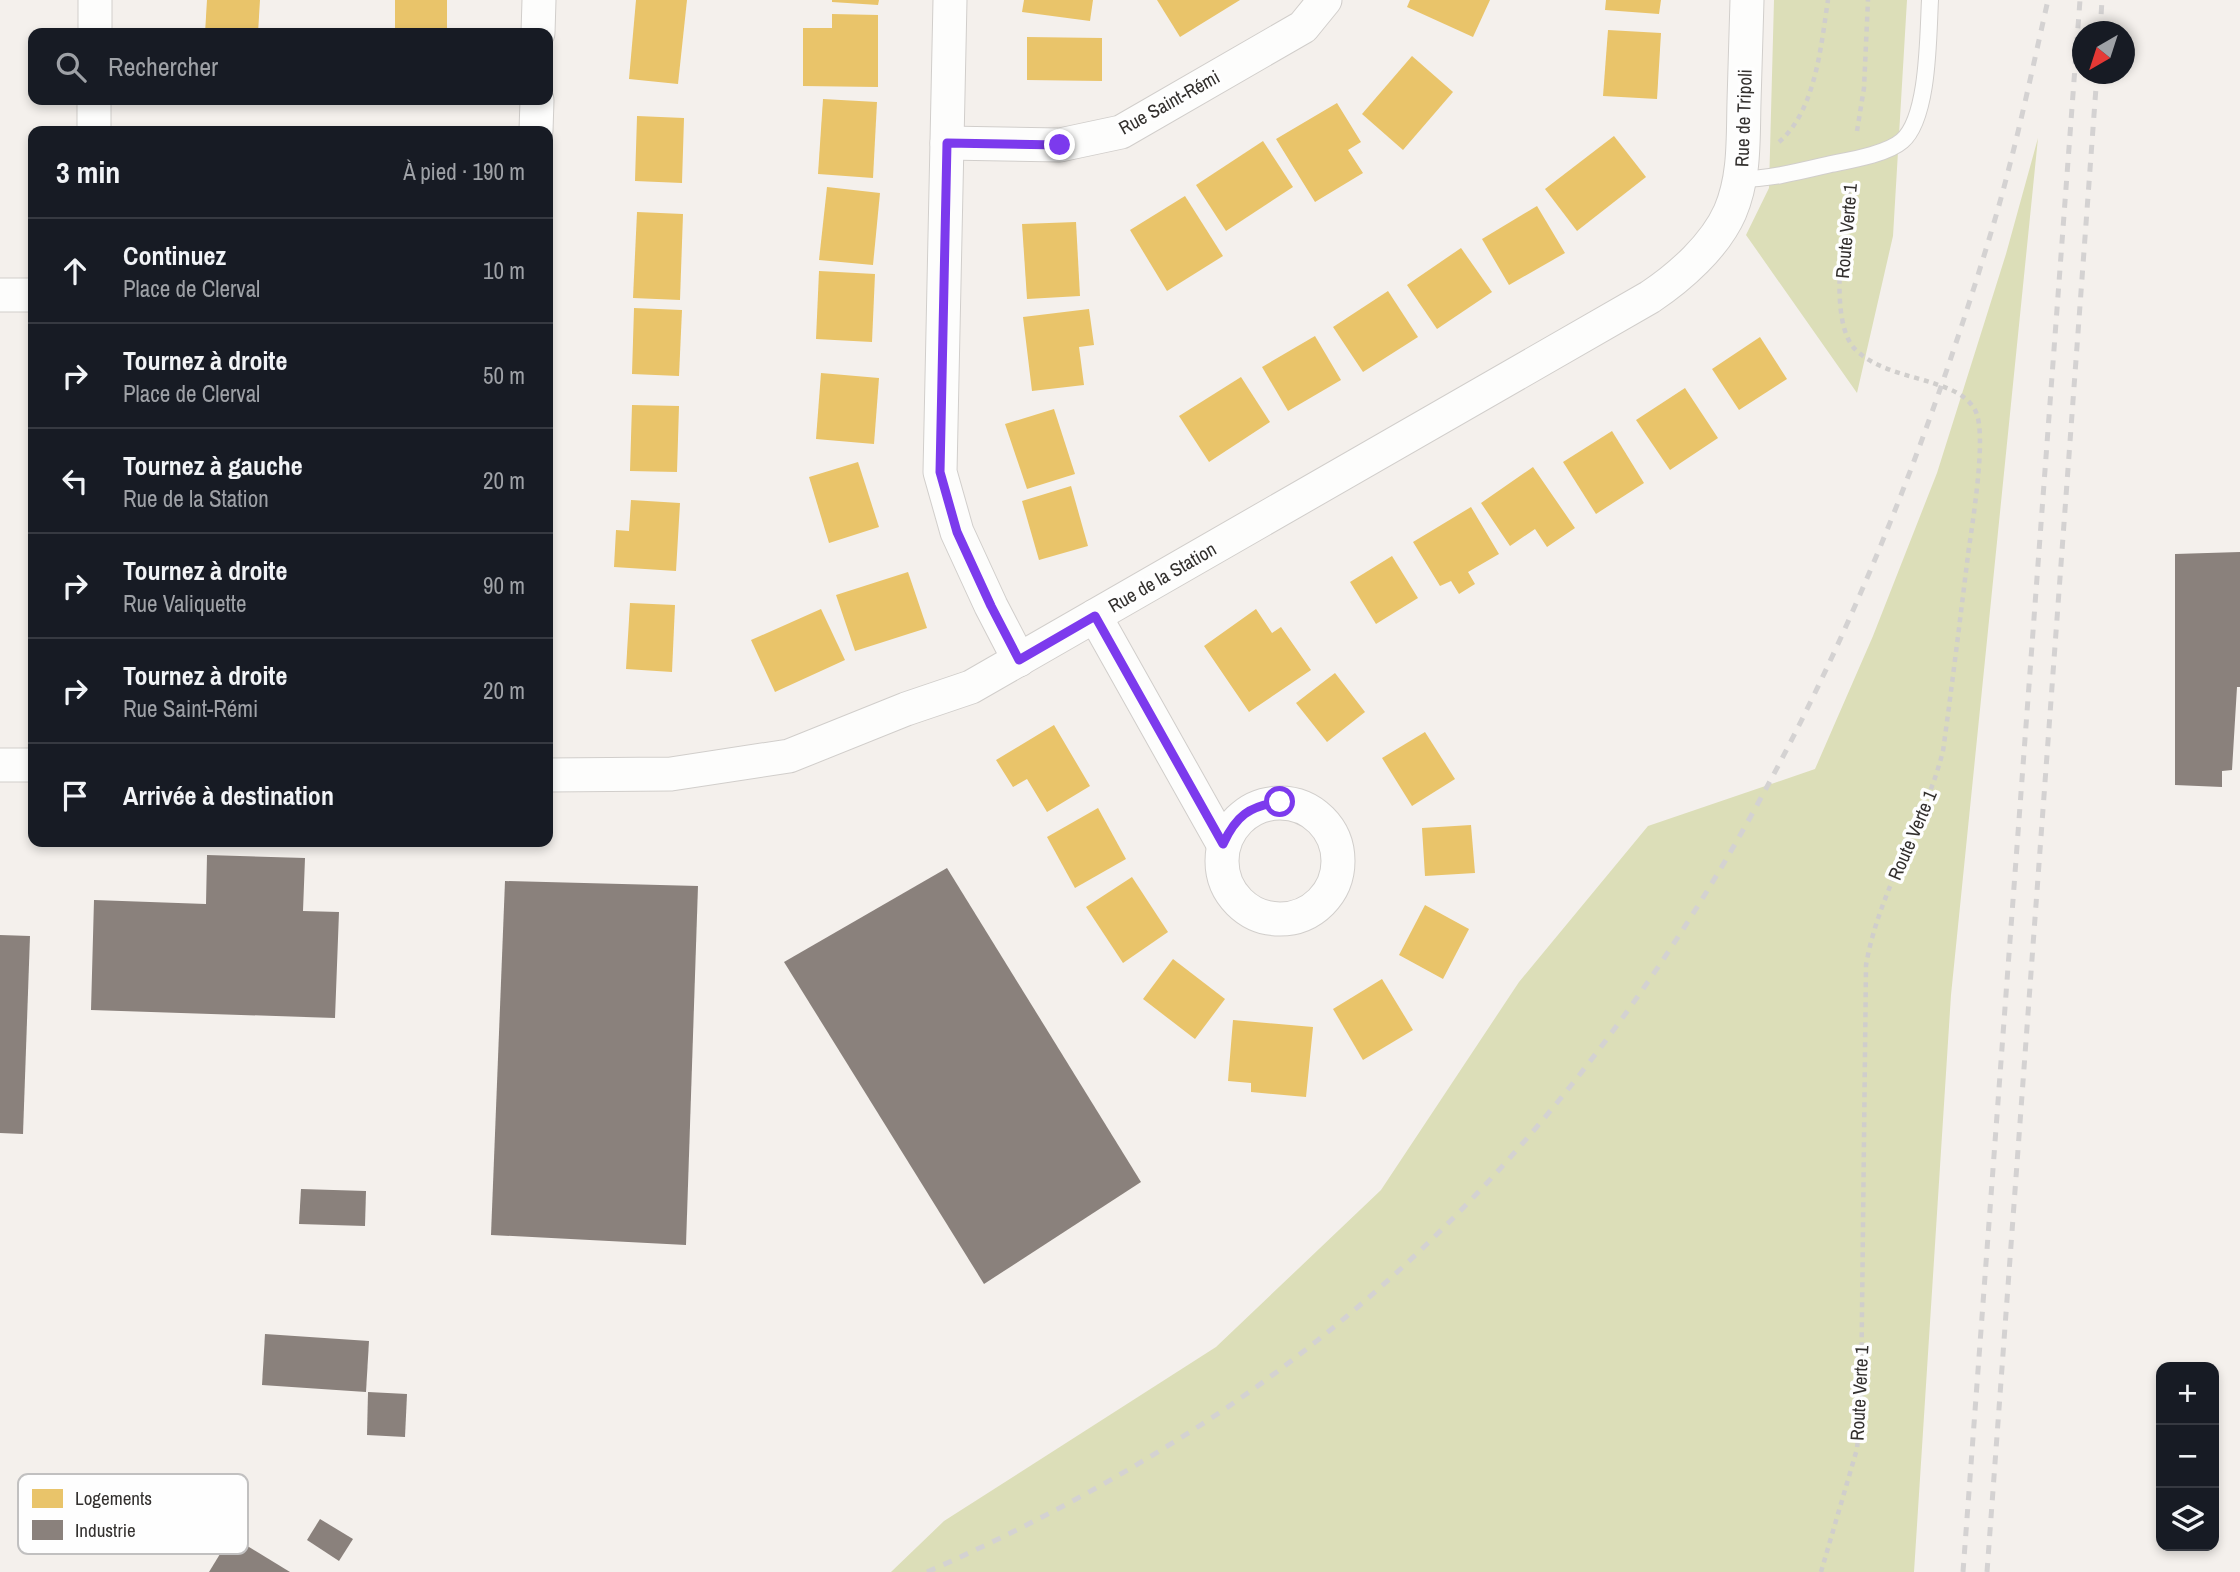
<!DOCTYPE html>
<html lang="fr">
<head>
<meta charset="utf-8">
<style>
  :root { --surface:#171b24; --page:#242831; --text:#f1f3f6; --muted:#9ea1a6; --line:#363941 }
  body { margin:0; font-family:"Archivo Narrow",sans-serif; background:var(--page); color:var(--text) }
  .controls { position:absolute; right:21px; bottom:21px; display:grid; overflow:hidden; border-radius:14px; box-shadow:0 4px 10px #0003 }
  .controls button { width:63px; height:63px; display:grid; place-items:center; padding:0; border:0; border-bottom:2px solid var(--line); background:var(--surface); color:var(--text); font:35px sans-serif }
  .compass { position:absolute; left:2072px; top:21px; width:63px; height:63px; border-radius:50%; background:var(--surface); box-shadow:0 4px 10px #0003; rotate:219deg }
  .stop { position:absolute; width:21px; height:21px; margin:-16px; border:5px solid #7c3aed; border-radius:50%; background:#fff }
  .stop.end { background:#7c3aed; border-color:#fff; box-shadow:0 2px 7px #0008 }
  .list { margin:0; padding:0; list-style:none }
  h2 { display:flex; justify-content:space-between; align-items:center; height:91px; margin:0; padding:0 28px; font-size:30px }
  h2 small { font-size:23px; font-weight:400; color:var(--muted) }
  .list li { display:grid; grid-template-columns:46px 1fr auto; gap:21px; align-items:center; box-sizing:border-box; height:105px; padding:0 28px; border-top:2px solid var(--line) }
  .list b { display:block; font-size:26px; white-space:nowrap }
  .list p { margin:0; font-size:23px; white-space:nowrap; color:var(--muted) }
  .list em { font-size:23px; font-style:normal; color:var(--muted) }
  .icon { flex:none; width:38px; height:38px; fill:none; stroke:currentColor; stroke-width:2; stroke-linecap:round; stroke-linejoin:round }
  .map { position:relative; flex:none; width:2240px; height:1572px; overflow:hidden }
  .search { position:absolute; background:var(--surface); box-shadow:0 4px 10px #0003; left:28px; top:28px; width:525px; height:77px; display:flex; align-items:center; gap:18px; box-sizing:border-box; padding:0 24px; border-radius:14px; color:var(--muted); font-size:26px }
  .panel { position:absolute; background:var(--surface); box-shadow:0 4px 10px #0003; left:28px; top:126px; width:525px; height:721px; border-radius:14px }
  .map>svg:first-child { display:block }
  .green { fill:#dcdeb8 }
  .homes { fill:#e9c46a }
  .industry { fill:#8a817c }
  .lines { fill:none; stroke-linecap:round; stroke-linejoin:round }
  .lane-casing { stroke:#d1cecb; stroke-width:18 }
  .street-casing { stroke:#d1cecb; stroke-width:35 }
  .path { stroke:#d0cecc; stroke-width:4.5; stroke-dasharray:5 5; stroke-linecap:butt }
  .lane { stroke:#fdfdfc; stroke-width:16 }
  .street { stroke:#fdfdfc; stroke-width:33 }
  .rail { stroke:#d4d2d2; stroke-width:5; stroke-dasharray:9 9; stroke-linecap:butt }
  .route { stroke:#7c3aed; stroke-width:9 }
  .labels { text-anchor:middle; stroke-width:7; stroke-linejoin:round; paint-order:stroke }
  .street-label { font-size:19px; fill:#33302e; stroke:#fefefe }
  .key { fill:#fefefe; stroke:#c1c0c0; stroke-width:2 }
  .key-label { font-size:19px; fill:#33302e }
</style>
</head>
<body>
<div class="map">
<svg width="2240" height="1572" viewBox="0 0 2240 1572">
  <rect width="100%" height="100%" fill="#f4f0ec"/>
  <g class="green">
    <path d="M1774 0H1907L1893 236 1857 393 1746 235 1769 188Z"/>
    <path d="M2038 138 1951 995 1914 1572H891L944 1521 1216 1347 1381 1190 1519 982 1648 826 1815 769 1873 636 1937 473 2006 254Z"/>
  </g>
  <g class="homes">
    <path d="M207 0H260L258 33H205Z"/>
    <rect x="395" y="0" width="52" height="33"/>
    <path d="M636 0H687L678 84 629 79Z"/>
    <path d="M832 0H879L878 5 832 2Z"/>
    <path d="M1024 0H1093L1090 21 1022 12Z"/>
    <path d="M1157 0H1240L1180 37Z"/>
    <path d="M1410 0H1490L1473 37 1407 7Z"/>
    <path d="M1606 0H1661L1659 14 1605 10Z"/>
    <path d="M832 14 878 15V87L803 86V28H832Z"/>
    <path d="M1608 30 1661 33 1657 99 1603 96Z"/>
    <path d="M1027 37 1102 38V81L1027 80Z"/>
    <path d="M1412 56 1453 92 1403 150 1362 114Z"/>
    <path d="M823 99 877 102 873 178 818 174Z"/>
    <path d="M1337 103 1361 142 1348 150 1363 173 1315 202 1276 139Z"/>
    <path d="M637 116 684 118 682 183 635 181Z"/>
    <path d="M1614 136 1646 177 1577 231 1545 189Z"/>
    <path d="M1263 141 1293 187 1226 231 1196 185Z"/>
    <path d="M827 187 880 193 873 265 819 260Z"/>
    <path d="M1185 196 1223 256 1167 291 1130 230Z"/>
    <path d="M1537 206 1565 253 1509 285 1482 239Z"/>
    <path d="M637 212 683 214 680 300 633 298Z"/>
    <path d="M1076 222 1080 296 1027 299 1022 224Z"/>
    <path d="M1461 248 1492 292 1437 329 1407 285Z"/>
    <path d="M819 271 875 274 872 342 816 339Z"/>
    <path d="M1388 291 1418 337 1363 372 1333 327Z"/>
    <path d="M634 308 682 310 679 376 632 374Z"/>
    <path d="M1089 309 1094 345 1079 347 1084 385 1032 391 1023 317Z"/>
    <path d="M1315 336 1341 380 1288 411 1262 367Z"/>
    <path d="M1760 337 1787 379 1739 410 1712 369Z"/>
    <path d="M821 373 879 378 874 444 816 439Z"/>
    <path d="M1241 377 1270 422 1209 462 1179 416Z"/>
    <path d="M1685 388 1718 438 1670 470 1636 420Z"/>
    <path d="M632 405 679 406 677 472 630 471Z"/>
    <path d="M1054 409 1075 474 1027 489 1005 424Z"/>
    <path d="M1612 431 1644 483 1596 514 1563 462Z"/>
    <path d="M858 462 879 527 829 543 809 477Z"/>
    <path d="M1533 467 1575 528 1547 547 1535 529 1510 546 1481 503Z"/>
    <path d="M1071 486 1088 546 1039 560 1022 501Z"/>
    <path d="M631 500 680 503 676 571 614 567 616 530 629 531Z"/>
    <path d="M1471 507 1499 554 1468 572 1475 584 1459 594 1451 581 1440 586 1413 542Z"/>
    <path d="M1392 556 1418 598 1376 624 1350 582Z"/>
    <path d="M908 572 927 628 855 651 836 595Z"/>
    <path d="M630 603 675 605 672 672 626 669Z"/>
    <path d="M821 609 845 660 775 692 751 640Z"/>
    <path d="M1256 609 1272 633 1281 627 1311 670 1249 712 1204 646Z"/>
    <path d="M1335 673 1365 712 1327 742 1296 703Z"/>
    <path d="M1054 725 1090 786 1047 812 1027 779 1013 787 996 760Z"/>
    <path d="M1425 732 1455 779 1412 806 1382 758Z"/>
    <path d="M1098 808 1126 859 1075 888 1047 837Z"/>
    <path d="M1471 825 1475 873 1425 876 1422 828Z"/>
    <path d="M1132 877 1168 932 1123 963 1086 907Z"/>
    <path d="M1425 905 1469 929 1443 979 1399 955Z"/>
    <path d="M1173 959 1225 999 1195 1039 1143 999Z"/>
    <path d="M1382 979 1413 1030 1363 1060 1333 1009Z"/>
    <path d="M1233 1020 1313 1027 1306 1097 1251 1092V1083L1228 1081Z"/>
  </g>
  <g class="industry">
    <path d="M2240 552V687H2237L2232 770 2222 771V787L2175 785V554Z"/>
    <path d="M207 855 305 858 303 911 339 912 335 1018 91 1010 94 900 206 904Z"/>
    <path d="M947 868 1141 1182 984 1284 784 962Z"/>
    <path d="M505 881 698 886 686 1245 491 1235Z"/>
    <path d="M0 935 30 936 23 1134 0 1133Z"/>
    <path d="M301 1189 366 1191 365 1226 299 1224Z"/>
    <path d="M265 1334 369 1341 366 1392 262 1385Z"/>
    <path d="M368 1392 407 1394 405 1437 367 1435Z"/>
    <path d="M320 1519 353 1539 339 1561 307 1540Z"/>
    <path d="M231 1536 290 1572H209Z"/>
  </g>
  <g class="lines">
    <g class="lane-casing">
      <path id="lane" d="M1740 179C1771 179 1801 171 1831 164 1851 160 1887 154 1902 141 1929 118 1928 35 1930 0"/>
    </g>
    <g class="street-casing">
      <g id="street">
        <path d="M950 0 940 472 957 532 991 606 1019 660"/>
        <path d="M95 33V0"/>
        <path d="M538 33 539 0"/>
        <path d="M94 131V100"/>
        <path d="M536 131 537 100"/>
        <path d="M947 143 1060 145 1121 132 1303 27 1325 0"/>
        <path d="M0 295H33"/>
        <path d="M1095 616 1223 844"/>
        <path d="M0 765H33"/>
        <path d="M548 775 671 774 789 756 906 709 971 687 1650 297C1680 277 1715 246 1730 212 1745 177 1743 139 1744 102 1745 68 1746 34 1747 0"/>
        <circle cx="1280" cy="861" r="58"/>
      </g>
    </g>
    <g class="path">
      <path d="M1857 131 1864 88 1868 0"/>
      <path d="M1779 142C1816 110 1821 45 1828 0"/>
      <path d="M1821 1572 1857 1449 1861 1399 1866 965C1879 890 1924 825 1943 751 1952 686 1960 620 1968 555 1972 525 1987 437 1976 412 1968 395 1950 389 1933 383 1908 375 1875 369 1856 350 1827 323 1844 225 1849 189"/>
    </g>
    <use href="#lane" class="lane"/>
    <use href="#street" class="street"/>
    <g class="rail">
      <path d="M2100 32 2102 0"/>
      <path d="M927 1572C1029 1527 1126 1475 1219 1413 1631 1134 1854 690 1993 226 2015 152 2031 75 2048 0"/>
      <path d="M1963 1572 2080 0"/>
      <path d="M1987 1572 2097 74"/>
    </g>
  </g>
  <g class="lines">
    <path class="route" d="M1060 145 947 143 940 472 957 532 991 606 1019 660 1095 616 1223 844C1236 816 1249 806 1280 802"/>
  </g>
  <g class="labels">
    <g class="street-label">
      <text transform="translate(1169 102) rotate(-29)" y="7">Rue Saint-Rémi</text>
      <text transform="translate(1743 118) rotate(-88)" y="7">Rue de Tripoli</text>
      <text transform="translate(1846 231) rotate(-85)" y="7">Route Verte 1</text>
      <text transform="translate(1162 577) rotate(-30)" y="7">Rue de la Station</text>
      <text transform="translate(1912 835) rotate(-67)" y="7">Route Verte 1</text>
      <text transform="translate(1859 1393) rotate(-87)" y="7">Route Verte 1</text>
    </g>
  </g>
  <rect x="18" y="1474" width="230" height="80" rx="10" class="key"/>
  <rect x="32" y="1489" width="31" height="19" fill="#e9c46a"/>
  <rect x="32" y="1520" width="31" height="20" fill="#8a817c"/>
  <g class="key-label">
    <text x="75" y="1505">Logements</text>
    <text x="75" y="1537">Industrie</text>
  </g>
</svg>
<div class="controls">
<button>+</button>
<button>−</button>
<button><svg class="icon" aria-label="layers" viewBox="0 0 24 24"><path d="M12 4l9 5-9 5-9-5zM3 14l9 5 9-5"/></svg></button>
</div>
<svg class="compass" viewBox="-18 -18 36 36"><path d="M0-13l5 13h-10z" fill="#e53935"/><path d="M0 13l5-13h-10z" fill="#9ea1a6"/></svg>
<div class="stop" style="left:1280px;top:802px"></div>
<div class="stop end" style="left:1060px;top:145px"></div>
<div class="search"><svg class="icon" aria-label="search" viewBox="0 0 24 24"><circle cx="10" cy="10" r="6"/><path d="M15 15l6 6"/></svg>Rechercher</div>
<section class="panel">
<h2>3 min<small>À pied · 190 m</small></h2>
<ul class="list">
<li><svg class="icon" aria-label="ahead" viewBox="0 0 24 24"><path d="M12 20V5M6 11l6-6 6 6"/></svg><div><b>Continuez</b><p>Place de Clerval</p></div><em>10 m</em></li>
<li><svg class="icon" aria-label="right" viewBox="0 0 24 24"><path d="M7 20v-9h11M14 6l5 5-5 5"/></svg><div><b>Tournez à droite</b><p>Place de Clerval</p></div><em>50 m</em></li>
<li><svg class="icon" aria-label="left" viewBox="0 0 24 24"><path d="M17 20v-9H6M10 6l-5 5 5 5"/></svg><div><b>Tournez à gauche</b><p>Rue de la Station</p></div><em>20 m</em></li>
<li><svg class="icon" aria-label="right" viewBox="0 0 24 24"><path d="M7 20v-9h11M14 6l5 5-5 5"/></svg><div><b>Tournez à droite</b><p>Rue Valiquette</p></div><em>90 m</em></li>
<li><svg class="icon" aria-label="right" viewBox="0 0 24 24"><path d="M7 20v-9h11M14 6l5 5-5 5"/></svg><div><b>Tournez à droite</b><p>Rue Saint-Rémi</p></div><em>20 m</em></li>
<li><svg class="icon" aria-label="arrive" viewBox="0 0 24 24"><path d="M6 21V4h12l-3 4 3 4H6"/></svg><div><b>Arrivée à destination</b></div></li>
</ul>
</section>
</div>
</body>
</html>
